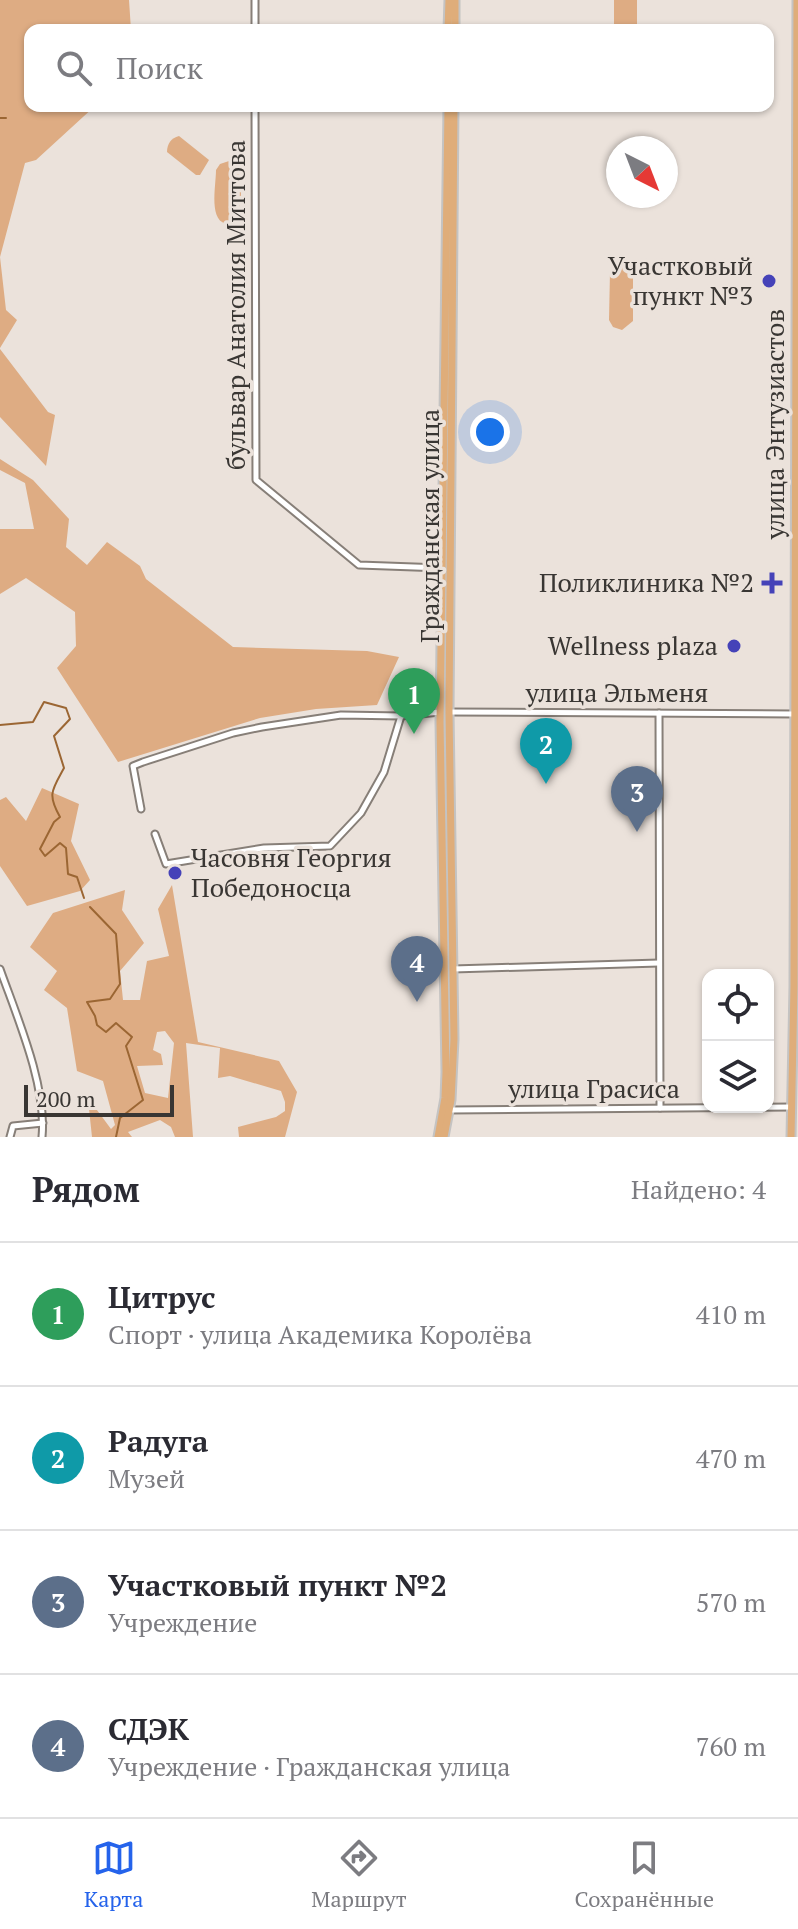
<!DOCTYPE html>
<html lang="ru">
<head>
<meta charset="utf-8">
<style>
  :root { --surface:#fff; --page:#f7f7f7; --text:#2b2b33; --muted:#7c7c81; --line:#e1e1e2; --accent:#2563eb }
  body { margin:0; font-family:"PT Serif",serif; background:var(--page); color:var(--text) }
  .controls { position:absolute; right:24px; bottom:24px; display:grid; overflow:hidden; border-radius:16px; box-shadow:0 2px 6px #0004 }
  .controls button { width:72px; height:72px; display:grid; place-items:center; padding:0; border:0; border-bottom:2px solid var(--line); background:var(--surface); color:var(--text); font:40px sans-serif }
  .compass { position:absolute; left:606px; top:136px; width:72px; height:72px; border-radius:50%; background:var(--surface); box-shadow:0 2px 6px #0004; rotate:138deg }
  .scale { position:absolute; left:24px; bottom:20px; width:150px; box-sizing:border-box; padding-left:8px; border:4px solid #393633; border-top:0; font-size:22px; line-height:28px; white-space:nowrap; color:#393633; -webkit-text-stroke:6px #ebe2db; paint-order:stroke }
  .you { position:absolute; left:490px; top:432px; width:28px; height:28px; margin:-20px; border:6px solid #fff; border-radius:50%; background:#1a73e8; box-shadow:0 0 0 12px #1a73e833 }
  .badge { display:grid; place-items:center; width:52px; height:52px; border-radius:50%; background:var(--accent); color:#fff; font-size:26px; font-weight:700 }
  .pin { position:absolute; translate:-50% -66px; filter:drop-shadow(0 2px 4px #0008) }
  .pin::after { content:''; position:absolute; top:42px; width:28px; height:24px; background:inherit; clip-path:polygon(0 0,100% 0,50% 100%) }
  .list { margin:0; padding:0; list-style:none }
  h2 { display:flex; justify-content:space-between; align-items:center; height:104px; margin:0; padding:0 32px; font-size:34px }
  h2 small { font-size:26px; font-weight:400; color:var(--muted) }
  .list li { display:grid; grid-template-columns:52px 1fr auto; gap:24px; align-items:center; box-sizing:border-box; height:144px; padding:0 32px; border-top:2px solid var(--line) }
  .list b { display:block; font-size:30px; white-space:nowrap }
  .list p { margin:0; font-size:26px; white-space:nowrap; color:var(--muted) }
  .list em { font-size:26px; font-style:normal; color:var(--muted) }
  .icon { flex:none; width:44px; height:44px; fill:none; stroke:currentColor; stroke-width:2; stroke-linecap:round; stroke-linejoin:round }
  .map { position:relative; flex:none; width:798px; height:1137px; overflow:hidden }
  .search { position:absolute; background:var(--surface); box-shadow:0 2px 6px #0004; left:24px; right:24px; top:24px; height:88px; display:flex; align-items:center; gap:20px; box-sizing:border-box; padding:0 28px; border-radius:16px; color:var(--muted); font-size:30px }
  .sheet { height:680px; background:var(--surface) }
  nav { display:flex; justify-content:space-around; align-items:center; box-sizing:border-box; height:112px; border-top:2px solid var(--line); background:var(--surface); font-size:22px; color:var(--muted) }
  nav a { display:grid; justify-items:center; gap:4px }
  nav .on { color:var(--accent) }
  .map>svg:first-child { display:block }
  .green { fill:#deac83; fill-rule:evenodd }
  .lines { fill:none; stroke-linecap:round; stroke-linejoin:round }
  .stream { stroke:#9b6633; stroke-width:2 }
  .minor-casing { stroke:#877f78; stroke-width:9 }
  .major-casing { stroke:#c4c3c2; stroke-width:11 }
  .minor { stroke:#fff; stroke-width:5 }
  .major { stroke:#dfad7a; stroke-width:7 }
  .poi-dot { fill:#4542b8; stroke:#ebe2db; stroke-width:3 }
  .labels { text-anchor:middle; stroke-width:7; stroke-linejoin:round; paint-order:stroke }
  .poi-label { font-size:26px; fill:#393633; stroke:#ebe2db; text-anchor:end }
  .street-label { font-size:26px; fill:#393633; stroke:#ebe2db }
</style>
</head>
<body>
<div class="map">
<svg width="798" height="1137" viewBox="0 0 798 1137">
  <rect width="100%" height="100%" fill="#ebe2db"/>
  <g class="green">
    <path d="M0 0H129L131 30H30V106H95L36 160 25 163 0 257 6 310 17 320 0 348Z"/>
    <rect x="614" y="0" width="23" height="30"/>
    <path d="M179 136 209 160 200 175H196L167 152C167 144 171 138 179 136Z"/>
    <path d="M229 161C247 170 240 200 239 217L236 223C206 231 216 188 216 170L220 164Z"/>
    <path d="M622 263 633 272V321L622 330 613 327 609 320 610 272 614 265Z"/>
    <path d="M0 349 48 412 55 415 46 466 0 417Z"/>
    <path d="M0 459 33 480 69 519 66 547 87 565 107 542 140 566 146 579 233 647 367 651 399 657 377 705 316 709 260 718 118 762 57 668 76 646 75 612 26 578 0 594V529H34L25 483 0 470Z"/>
    <path d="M42 788 79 804 71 841 90 880 80 891 27 906 0 866V800L6 797 26 821Z"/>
    <path d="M172 885 198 1042 279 1061 297 1092 285 1137H239L238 1127 276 1117 285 1111V1102L281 1091 230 1076 218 1078 220 1048 186 1043 193 1137H175L171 1127 160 1120 128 1132 132 1137H92L89 1109 94 1106 111 1129 115 1125 103 1081 77 1071 67 1008 44 990 57 971 30 947 53 913 125 890 122 910 144 943 120 971 123 1000H140L147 961 169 956 158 909ZM165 1031 174 1043 168 1098 145 1093 137 1066 163 1065 161 1054 153 1050 157 1032Z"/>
  </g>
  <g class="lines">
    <g class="stream">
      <path d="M0 118H6"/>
      <path d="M0 725 33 722 44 702 66 708 70 719 54 736 64 768C52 790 47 794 60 817L54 822 40 849 45 856 60 843 66 848 68 874 77 877 84 898"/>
      <path d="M90 907 116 934 120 984 110 999 87 1002 95 1016 97 1025 106 1032 116 1023 132 1037 126 1046 143 1100 120 1118 116 1137"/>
    </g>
    <g class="minor-casing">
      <g id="minor">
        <path d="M255 30V0"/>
        <path d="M255 106 256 480 359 565 442 568"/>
        <path d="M449 712 793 714"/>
        <path d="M659 713 660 1108"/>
        <path d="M141 809 133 766 143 762 233 733 262 727 341 715 401 716 440 712"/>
        <path d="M155 834 166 864 264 848 330 846 361 813 384 772 401 716"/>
        <path d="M0 969C17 1017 47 1086 42 1137"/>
        <path d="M453 969 659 963"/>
        <path d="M450 1110 792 1107"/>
        <path d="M10 1137 13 1126 43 1123"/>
      </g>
    </g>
    <g class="major-casing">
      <g id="major">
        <path d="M448 30 449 0"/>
        <path d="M455 30V0"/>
        <path d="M438 1137 445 1098 446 1072 440 722 448 106"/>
        <path d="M444 1137 451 1100 454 1039 449 712 454 106"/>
        <path d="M791 1137 794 986 797 0"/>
      </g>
    </g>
    <use href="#minor" class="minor"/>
    <use href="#major" class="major"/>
  </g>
  <g class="poi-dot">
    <circle cx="769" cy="281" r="8"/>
    <path d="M768 571h8v8h8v8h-8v8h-8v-8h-8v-8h8z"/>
    <circle cx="734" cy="646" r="8"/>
    <circle cx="175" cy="873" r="8"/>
  </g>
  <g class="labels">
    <g class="poi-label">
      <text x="753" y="275">Участковый<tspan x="753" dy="30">пункт №3</tspan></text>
      <text x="754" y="592">Поликлиника №2</text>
      <text x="718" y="655">Wellness plaza</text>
      <text x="191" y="867" text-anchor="start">Часовня Георгия<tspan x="191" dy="30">Победоносца</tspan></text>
    </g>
    <g class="street-label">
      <text transform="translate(236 305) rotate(-90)" y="9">бульвар Анатолия Миттова</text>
      <text transform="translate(775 424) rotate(-90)" y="9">улица Энтузиастов</text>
      <text transform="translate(430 526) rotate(-90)" y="9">Гражданская улица</text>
      <text x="617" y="702">улица Эльменя</text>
      <text x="594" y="1098">улица Грасиса</text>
    </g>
  </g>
</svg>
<div class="controls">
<button><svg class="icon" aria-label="locate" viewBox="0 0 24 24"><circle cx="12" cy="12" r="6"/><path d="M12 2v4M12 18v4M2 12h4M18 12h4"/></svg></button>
<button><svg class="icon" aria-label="layers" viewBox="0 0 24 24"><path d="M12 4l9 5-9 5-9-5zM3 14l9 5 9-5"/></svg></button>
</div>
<svg class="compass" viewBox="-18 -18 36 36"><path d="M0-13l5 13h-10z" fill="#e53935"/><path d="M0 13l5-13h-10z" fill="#7c7c81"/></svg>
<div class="scale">200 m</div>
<div class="you"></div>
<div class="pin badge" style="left:414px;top:734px;background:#2e9e5b">1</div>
<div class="pin badge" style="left:546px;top:784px;background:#0f9aa8">2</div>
<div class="pin badge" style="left:637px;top:832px;background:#5c6f8a">3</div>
<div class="pin badge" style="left:417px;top:1002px;background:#5c6f8a">4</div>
<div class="search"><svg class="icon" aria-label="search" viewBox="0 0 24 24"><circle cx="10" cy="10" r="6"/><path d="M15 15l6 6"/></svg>Поиск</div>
</div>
<section class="sheet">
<h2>Рядом<small>Найдено: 4</small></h2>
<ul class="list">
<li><span class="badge" style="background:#2e9e5b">1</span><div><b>Цитрус</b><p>Спорт · улица Академика Королёва</p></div><em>410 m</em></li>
<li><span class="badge" style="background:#0f9aa8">2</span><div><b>Радуга</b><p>Музей</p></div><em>470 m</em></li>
<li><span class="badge" style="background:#5c6f8a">3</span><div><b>Участковый пункт №2</b><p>Учреждение</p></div><em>570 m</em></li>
<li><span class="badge" style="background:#5c6f8a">4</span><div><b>СДЭК</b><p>Учреждение · Гражданская улица</p></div><em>760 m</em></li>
</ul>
</section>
<nav>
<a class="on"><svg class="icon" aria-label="map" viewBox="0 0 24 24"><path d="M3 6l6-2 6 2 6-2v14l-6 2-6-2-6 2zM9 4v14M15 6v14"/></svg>Карта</a>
<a><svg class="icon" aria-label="directions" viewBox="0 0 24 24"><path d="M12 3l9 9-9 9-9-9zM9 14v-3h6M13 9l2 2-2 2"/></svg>Маршрут</a>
<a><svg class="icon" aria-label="saved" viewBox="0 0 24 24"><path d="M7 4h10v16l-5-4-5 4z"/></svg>Сохранённые</a>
</nav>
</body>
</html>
